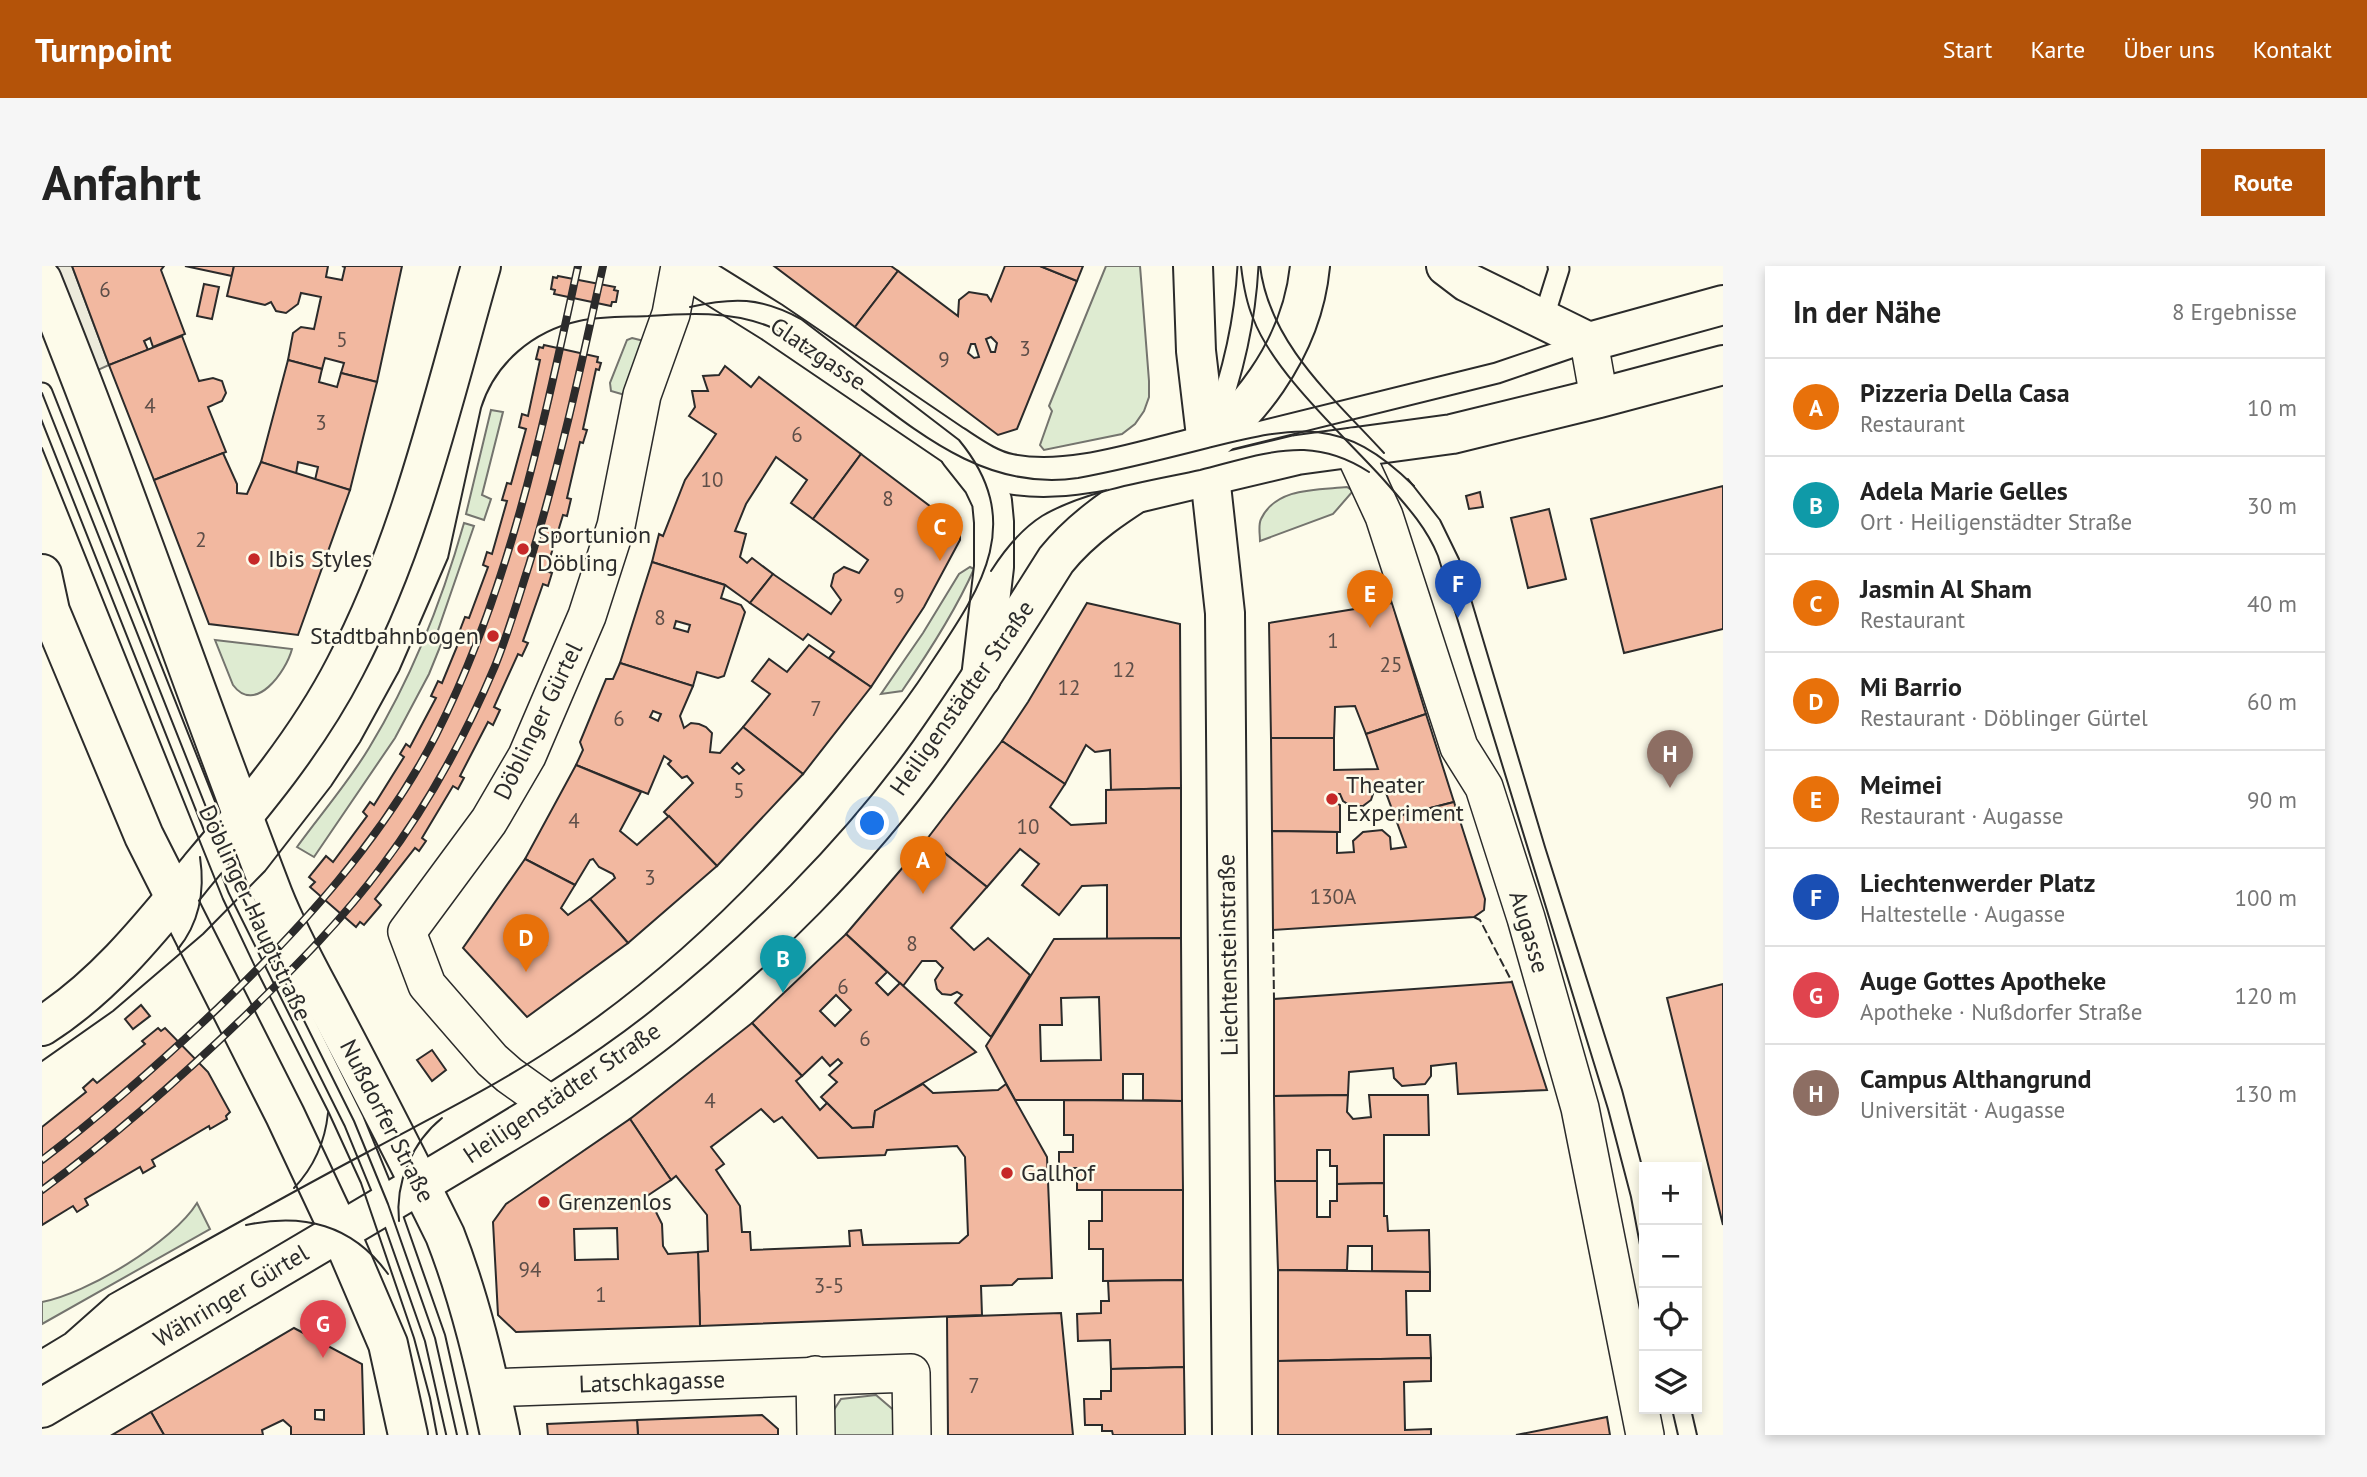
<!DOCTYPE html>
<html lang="de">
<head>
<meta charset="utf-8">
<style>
  :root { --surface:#fff; --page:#f6f6f6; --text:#222; --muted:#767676; --line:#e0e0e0; --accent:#b45309 }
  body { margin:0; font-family:"PT Sans",sans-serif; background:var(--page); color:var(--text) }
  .controls { position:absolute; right:21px; bottom:21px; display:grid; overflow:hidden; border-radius:0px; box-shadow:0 4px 10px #0003 }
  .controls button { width:63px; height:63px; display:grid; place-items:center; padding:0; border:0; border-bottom:2px solid var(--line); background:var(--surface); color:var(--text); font:35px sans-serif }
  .you { position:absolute; left:831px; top:558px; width:24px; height:24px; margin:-18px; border:5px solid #fff; border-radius:50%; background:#1a73e8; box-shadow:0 0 0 10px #1a73e833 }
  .badge { display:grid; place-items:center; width:46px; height:46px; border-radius:50%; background:var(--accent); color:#fff; font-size:23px; font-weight:700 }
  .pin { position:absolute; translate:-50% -58px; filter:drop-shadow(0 2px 4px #0008) }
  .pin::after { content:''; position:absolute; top:37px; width:24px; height:21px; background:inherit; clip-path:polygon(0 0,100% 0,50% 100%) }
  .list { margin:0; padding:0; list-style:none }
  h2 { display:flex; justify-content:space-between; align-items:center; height:91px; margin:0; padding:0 28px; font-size:30px }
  h2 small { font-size:23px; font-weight:400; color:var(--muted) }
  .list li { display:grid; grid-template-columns:46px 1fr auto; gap:21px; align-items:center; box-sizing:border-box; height:98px; padding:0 28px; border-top:2px solid var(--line) }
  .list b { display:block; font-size:26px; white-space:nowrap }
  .list p { margin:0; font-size:23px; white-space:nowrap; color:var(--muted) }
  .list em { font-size:23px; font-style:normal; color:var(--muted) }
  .icon { flex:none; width:38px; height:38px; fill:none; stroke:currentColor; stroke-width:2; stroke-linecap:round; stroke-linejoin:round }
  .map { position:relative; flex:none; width:1681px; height:1169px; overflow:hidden; border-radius:0px }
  header { display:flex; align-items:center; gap:42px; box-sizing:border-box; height:98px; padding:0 35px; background:var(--accent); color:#fff }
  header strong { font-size:33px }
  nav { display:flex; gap:38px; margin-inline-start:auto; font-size:24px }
  .intro { display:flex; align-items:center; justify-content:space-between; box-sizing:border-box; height:168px; padding:0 42px }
  h1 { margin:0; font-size:49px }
  .button { padding:18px 32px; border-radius:0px; background:var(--accent); color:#fff; font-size:24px; font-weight:700 }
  main { display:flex; gap:42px; padding:0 42px }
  aside { flex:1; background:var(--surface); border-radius:0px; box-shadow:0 4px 10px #0003 }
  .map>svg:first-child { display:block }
  .green { fill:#deebd1; stroke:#74746e; stroke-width:2 }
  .parking { fill:#eceadb; stroke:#74746e; stroke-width:2 }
  .building { fill:#f2b8a0; stroke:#2b2b2b; stroke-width:2; fill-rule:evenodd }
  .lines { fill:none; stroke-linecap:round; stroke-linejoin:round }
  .service-casing { stroke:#2b2b2b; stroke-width:23 }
  .minor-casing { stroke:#2b2b2b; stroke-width:40 }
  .tertiary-casing { stroke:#2b2b2b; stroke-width:42 }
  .secondary-casing { stroke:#2b2b2b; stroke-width:42 }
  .primary-casing { stroke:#2b2b2b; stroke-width:42 }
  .service { stroke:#fdfbea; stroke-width:19 }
  .minor { stroke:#fdfbea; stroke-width:37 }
  .tertiary { stroke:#fdfbea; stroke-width:38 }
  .secondary { stroke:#fdfbea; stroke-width:38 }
  .primary { stroke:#fdfbea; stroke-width:38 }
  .tram { stroke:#2b2b2b; stroke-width:2 }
  .rail-casing { stroke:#2b2b2b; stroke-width:8 }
  .rail { stroke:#fdfbea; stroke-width:5; stroke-dasharray:16; stroke-linecap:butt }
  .fence { stroke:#2b2b2b; stroke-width:2; stroke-dasharray:9 3.5; stroke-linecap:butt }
  .poi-dot { fill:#c62828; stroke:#fdfbea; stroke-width:2.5 }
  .labels { text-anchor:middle; stroke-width:5; stroke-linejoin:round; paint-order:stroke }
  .number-label { font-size:21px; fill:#5d4e48 }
  .street-label { font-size:24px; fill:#2b2b2b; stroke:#fdfbea }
  .poi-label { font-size:24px; fill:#2b2b2b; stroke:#fdfbea; text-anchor:start }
</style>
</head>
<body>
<header>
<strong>Turnpoint</strong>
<nav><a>Start</a><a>Karte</a><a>Über uns</a><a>Kontakt</a></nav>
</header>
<div class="intro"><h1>Anfahrt</h1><a class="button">Route</a></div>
<main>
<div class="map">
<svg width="1681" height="1169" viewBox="0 0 1681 1169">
  <rect width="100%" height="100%" fill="#fdfbea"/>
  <g class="green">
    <path d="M1064 0H1098L1107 115V131L1102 145 1093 158 1080 168 1002 184 998 179 1010 145 1007 140Z"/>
    <path d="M590 72 602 75 583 129 569 125 568 117 585 74Z"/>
    <path d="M449 144 461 146 440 229 449 233 442 254 424 248Z"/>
    <path d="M1305 221 1311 225 1291 248 1218 275C1218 268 1216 259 1219 253 1234 221 1276 224 1305 221Z"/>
    <path d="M422 257 432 260 393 373 400 376 387 408 353 472 272 591 255 581C278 549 306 517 327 482 369 413 400 335 422 257Z"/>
    <path d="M928 301 932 303C913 346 887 386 860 425L839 428 881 367 917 308Z"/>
    <path d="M173 374 250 383C244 406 213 449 191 419Z"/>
    <path d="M155 937 168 963 0 1058V1036C44 1028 131 976 155 937Z"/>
    <path d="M834 1129 855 1147 856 1169H786V1153L799 1133Z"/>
  </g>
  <path class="parking" d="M13 0H30L67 99 56 104Z"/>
  <g class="building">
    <path d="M30 0H122L119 4 143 68 111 81 108 72 102 75 106 84 67 99Z"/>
    <path d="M143 0H192L190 10Z"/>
    <path d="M192 0H286L284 11 300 14 303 1 300 0H360L335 116 299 107 302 97 283 92 280 103 246 94 251 67 259 61 272 63 279 31 259 27 256 38 244 47 234 45 229 36 223 39 185 30Z"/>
    <path d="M732 0H849L856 5 813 61Z"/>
    <path d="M963 0H998L1035 15 975 163 956 169 813 61 856 5 916 50 917 34 927 26 945 29 949 35ZM949 71 955 77 953 86H949L944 73ZM929 78H933L937 91 932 92 926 87Z"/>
    <path d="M998 0H1041L1035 15Z"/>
    <path d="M516 10 573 21 572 24 576 25 574 36H570L569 40 512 28 513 24 509 23 511 11 515 12Z"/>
    <path d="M162 18 177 21 170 53 155 50Z"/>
    <path d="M140 70 157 115 171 112 180 115 184 127 180 135 166 141 184 186 112 214 67 99Z"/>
    <path d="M502 79 556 91 555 96 559 97 557 104 554 103 541 163 545 164 541 177 538 176 525 232 529 233 525 250 521 249 504 305 510 307 506 320 501 318 481 375 486 377 480 390 476 388 452 441 458 444 451 459 446 456 418 510 422 512 416 523 411 520 380 572 384 575 377 585 373 582 333 633 339 639 322 659 318 656 314 661 268 621 273 616 267 611 284 590 291 596 325 550 321 546 328 536 332 539 362 491 358 488 364 478 368 481 394 432 389 430 396 415 400 417 421 366 418 364 423 351 427 352 446 301 441 299 445 286 450 288 465 235 460 234 465 217 469 218 484 163 477 161 480 148 486 150 498 94 494 93 497 81 501 82Z"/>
    <path d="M246 94 280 103 277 116 295 121 299 107 335 116 308 224 273 214 276 201 256 196 254 208 219 196Z"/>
    <path d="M683 100 709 121 717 111 819 188 771 253 749 237 765 214 734 191 704 238 693 265 704 268 698 291 705 297 710 292 731 308 708 337 683 319 610 296 617 268 621 270 643 214 674 168 647 150 653 141 650 125H666L661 110 677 109Z"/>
    <path d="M181 187 195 218V227L205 228 219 196 308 224 256 369 167 358 112 214Z"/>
    <path d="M819 188 913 259 918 266V274L882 341 829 421 787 392 792 386 766 368 761 374 708 337 731 308 789 348 799 334 789 320 792 308 802 301 817 307 826 294 771 253Z"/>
    <path d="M1681 220V363L1582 387 1549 253Z"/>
    <path d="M1438 226 1441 241 1427 243 1424 230Z"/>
    <path d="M1507 243 1524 313 1486 322 1469 252Z"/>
    <path d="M610 296 683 319 679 332 699 339 703 346 682 410 676 412 655 406 651 420 578 397ZM634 355 648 359 646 366 632 362Z"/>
    <path d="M1045 337 1138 358 1139 522 1069 524 1068 484 1053 486 1044 479 1023 518 960 475 986 436Z"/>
    <path d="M1350 337 1384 448 1324 468 1313 440 1293 441 1292 472H1229L1227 357Z"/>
    <path d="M767 379 829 421 761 508 701 461 728 428 710 415 727 393 745 406Z"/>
    <path d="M578 397 651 420 638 450 642 462 649 457 657 458 664 461 670 467 668 486 678 487 701 461 761 508 675 600 622 546 651 517 645 510 640 512 626 498 629 495 622 490 606 528 534 499 541 484 538 476 564 413H571ZM611 445 619 448 616 455 608 451ZM695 497 702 504 697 508 690 502Z"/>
    <path d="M1384 448 1412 536 1353 551 1341 519H1334L1329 534 1321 540H1309L1301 535 1298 528H1294V537L1298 539V566L1230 565 1229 472H1292V504L1336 503 1324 468Z"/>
    <path d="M960 475 1023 518 1008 541 1029 559 1064 557V524L1139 522V672L1065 673V619L1040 620 1017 649 980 619 997 598 978 583 945 621 885 573Z"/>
    <path d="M534 499 599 526 578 565 595 579 627 550 675 600 586 677 548 633 573 612 571 608 557 601 551 593 548 594 533 619 483 593Z"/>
    <path d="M1412 536 1443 633 1442 644 1432 651 1231 664 1230 565 1295 566V587L1312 586 1311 575 1321 566 1340 564 1348 571 1349 583 1364 581 1353 551Z"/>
    <path d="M885 573 945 621 909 662 932 684 946 672 988 709 949 771 913 737 920 729 915 726 909 729 900 728 895 723 893 714 901 702 894 695H880L861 720 804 668Z"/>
    <path d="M483 593 533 619 519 642 526 649 548 633 586 677 485 751 421 682ZM495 668 504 679 498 684 489 674Z"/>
    <path d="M804 668 845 706 834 717 846 729 858 717 934 786 833 845 831 861 810 862 779 831 795 816 787 809 800 797 796 793 788 800 780 791 760 810 710 757ZM794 729 809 744 793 760 778 745Z"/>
    <path d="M1139 672 1140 835 1101 834V808H1081V834H973L944 780 1012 673ZM1057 731 1059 794 999 795 998 759H1020L1019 732Z"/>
    <path d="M1470 716 1505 824 1416 828 1414 797 1389 800V810L1383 818 1360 820 1352 812 1351 802 1307 806 1306 829 1232 830V733Z"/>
    <path d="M1681 718V959L1625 732Z"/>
    <path d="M99 739 108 750 91 763 83 753Z"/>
    <path d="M710 757 760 810 754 815 778 844 785 837 810 862 831 861 833 845 881 818 891 827 956 824 964 818 1005 891 1010 1012 976 1013 970 1019 939 1020 940 1049 658 1060 656 986 666 985 665 949 634 910 629 914 588 853ZM719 843 732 856 740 851 776 892 843 889 845 884 915 880 923 891 926 969 917 977 821 979 819 964 807 965 808 980 709 984 708 966H700L698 940 674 904 682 898 669 881Z"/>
    <path d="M116 762 119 765 123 762 166 806 188 846 184 850 185 853 168 863 167 860 110 894 113 900 101 907 98 901 43 933 46 939 35 946 31 940 0 959V861L44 826 41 822 51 813 55 817 103 778 100 775Z"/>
    <path d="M390 784 404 804 390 815 375 794Z"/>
    <path d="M1306 829 1305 846 1311 853 1329 851 1327 829H1386L1387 869H1342V917L1295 918V900H1288V884H1275V915H1233L1232 830Z"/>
    <path d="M1022 834 1140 835 1141 924H1035V902H1017V886H1031V869H1022Z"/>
    <path d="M588 853 629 914 596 936 600 944H613L620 958 621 980 626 988 656 986 658 1060 474 1066 456 1049 451 956 464 938ZM575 962 576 993 533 994 532 963Z"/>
    <path d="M1233 915H1275V951H1288V935H1295V918L1342 917V950H1345L1346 965 1387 964 1388 1006 1330 1005V980H1306L1305 1004H1236Z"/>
    <path d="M1060 924H1141V1014L1061 1015V983H1047V955H1060Z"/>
    <path d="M1236 1004 1388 1006V1025H1364L1365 1069H1388L1389 1092 1236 1095Z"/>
    <path d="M1141 1014 1142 1101 1069 1103 1068 1074 1036 1075 1035 1048 1059 1047V1035H1067L1066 1015Z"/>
    <path d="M1019 1047 1031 1169H906L905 1051Z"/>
    <path d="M252 1062 320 1098 322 1169H249V1161L241 1154 220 1164 221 1169H122L109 1146ZM273 1144H282V1154L273 1153Z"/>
    <path d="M1389 1092V1115L1362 1116 1363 1164 1389 1163V1169H1236V1095Z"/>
    <path d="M1142 1101 1143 1169H1071L1070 1165H1060V1159H1043L1042 1133H1059V1125H1069V1103Z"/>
    <path d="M109 1146 122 1169H70Z"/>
    <path d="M720 1149 736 1163V1169H596L595 1154Z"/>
    <path d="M1565 1151 1568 1169H1474Z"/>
    <path d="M595 1154 596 1169H506L505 1158Z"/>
  </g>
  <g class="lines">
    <g class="service-casing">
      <g id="service">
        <path d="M1501 54 1517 3 1516 0"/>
        <path d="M0 127 196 622 312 855 346 938 393 1072 415 1169"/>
        <path d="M1171 161C1191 108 1203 57 1206 0"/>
        <path d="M1180 175 1455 107 1546 76"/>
      </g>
    </g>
    <g class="minor-casing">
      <g id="minor">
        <path d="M1547 76 1557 132"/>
        <path d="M1310 181 1342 250 1417 481 1442 521 1484 652 1538 842 1603 1169"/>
        <path d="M509 839 467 809 450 794 385 719 365 666 447 555 485 490 545 350 574 260 600 129 629 48 638 0"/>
        <path d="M773 1109 774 1169"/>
        <path d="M448 1122 869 1107 870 1169"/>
      </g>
    </g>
    <g class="tertiary-casing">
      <path id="tertiary" d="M1168 210 1183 347 1190 1169"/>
    </g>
    <g class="secondary-casing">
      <g id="secondary">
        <path d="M640 0 730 56 911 179C928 190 947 204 968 208 1031 220 1103 193 1165 179"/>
        <path d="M1151 0 1154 85 1168 204"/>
        <path d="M1404 0 1425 16 1547 76 1681 39"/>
        <path d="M0 14C82 217 152 425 231 629 248 672 271 712 292 752 330 824 367 896 403 969 428 1033 444 1102 458 1169"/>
        <path d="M918 187 941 216 950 235 952 256V301L939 412"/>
        <path d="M1099 226 1255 189 1410 168 1557 132 1681 99"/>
        <path d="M0 308 8 345 102 570 243 849 298 966 346 1078 366 1169"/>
      </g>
    </g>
    <g class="primary-casing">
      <g id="primary">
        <path d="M0 760C63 720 110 660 157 603 210 540 265 475 303 401 369 275 400 136 439 0"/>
        <path d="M0 1142C126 1068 252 994 377 919 460 869 545 821 621 761 718 684 815 588 888 486 932 424 973 359 1014 294 1047 253 1092 229 1136 200 1205 155 1260 83 1268 0"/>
      </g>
    </g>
    <use href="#service" class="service"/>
    <use href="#minor" class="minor"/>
    <use href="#tertiary" class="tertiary"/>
    <use href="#secondary" class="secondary"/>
    <use href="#primary" class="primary"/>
    <g class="tram">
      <path d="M1199 0C1201 17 1204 36 1211 52 1231 106 1301 169 1341 213 1362 237 1384 260 1396 290L1566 843 1589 931 1602 1000"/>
      <path d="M1218 0C1228 79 1292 132 1342 187"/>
      <path d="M0 127 196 622 312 855 346 938 393 1072 415 1169"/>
      <path d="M0 182 181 633 216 707 286 845 319 917 372 1072 388 1132 395 1169"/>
      <path d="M1366 213 1398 254 1417 293 1503 581 1580 824 1602 908"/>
      <path d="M949 305C963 283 978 264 1000 250 1044 224 1107 215 1158 204 1191 196 1227 183 1262 184 1286 185 1307 193 1327 206"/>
      <path d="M136 683C158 656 163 624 158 591"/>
      <path d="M0 795 71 745 161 668 223 605 289 520 318 476 357 405 406 292 439 142C453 97 491 65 537 55 560 50 583 51 606 50 647 47 687 45 726 60 749 70 768 85 788 100 864 155 935 227 1036 212 1080 204 1123 193 1166 182 1256 160 1300 149 1372 220"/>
      <path d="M252 922C272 901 283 876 286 847"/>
      <path d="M357 955C353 917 370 876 400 852"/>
      <path d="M204 959C261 947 310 958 346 1008"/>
      <path d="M0 1082 23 1068 67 1029C152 981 237 933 324 887 385 854 448 823 506 785 616 714 711 622 794 522 826 483 858 444 885 403 936 326 987 259 917 174L759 53C718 31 692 31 648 41"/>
      <path d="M1630 1143 1636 1169"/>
      <path d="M1649 1143 1655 1169"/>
    </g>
    <g class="rail-casing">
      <g id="rail">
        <path d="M0 894C62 847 120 795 176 742 260 661 340 574 394 469 468 322 501 160 536 0"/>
        <path d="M0 924C73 870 142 809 208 745 255 699 301 653 340 600 386 539 423 471 453 400 466 368 476 333 487 299 517 201 539 101 561 0"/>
      </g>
    </g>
    <use href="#rail" class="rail"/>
    <g class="fence">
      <path d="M1432 651 1438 654 1470 716"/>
      <path d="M1231 664 1232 733"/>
    </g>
  </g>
  <g class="poi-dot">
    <circle cx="481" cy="283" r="7"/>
    <circle cx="212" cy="293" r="7"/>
    <circle cx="451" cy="370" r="7"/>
    <circle cx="1290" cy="533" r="7"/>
    <circle cx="965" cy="907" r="7"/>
    <circle cx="502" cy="936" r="7"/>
  </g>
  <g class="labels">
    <g class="number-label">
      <text x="63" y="31">6</text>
      <text x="300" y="81">5</text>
      <text x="983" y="90">3</text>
      <text x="902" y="101">9</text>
      <text x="108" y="147">4</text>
      <text x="279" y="164">3</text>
      <text x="755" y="176">6</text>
      <text x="670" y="221">10</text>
      <text x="846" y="240">8</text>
      <text x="159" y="281">2</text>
      <text x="857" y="337">9</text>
      <text x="618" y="359">8</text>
      <text x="1291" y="382">1</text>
      <text x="1349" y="406">25</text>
      <text x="1082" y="411">12</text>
      <text x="1027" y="429">12</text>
      <text x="774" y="450">7</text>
      <text x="577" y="460">6</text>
      <text x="697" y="532">5</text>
      <text x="532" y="562">4</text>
      <text x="986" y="568">10</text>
      <text x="608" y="619">3</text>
      <text x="1291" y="638">130A</text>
      <text x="870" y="685">8</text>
      <text x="801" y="728">6</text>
      <text x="823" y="780">6</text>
      <text x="668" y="842">4</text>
      <text x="488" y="1011">94</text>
      <text x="787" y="1027">3-5</text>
      <text x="559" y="1036">1</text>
      <text x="932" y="1127">7</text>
    </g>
    <g class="street-label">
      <text transform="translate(776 88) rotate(34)" y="8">Glatzgasse</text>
      <text transform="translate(920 432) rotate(-55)" y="8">Heiligenstädter Straße</text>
      <text transform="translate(496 455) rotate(-64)" y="8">Döblinger Gürtel</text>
      <text transform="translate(213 647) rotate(65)" y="8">Döblinger Hauptstraße</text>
      <text transform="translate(1487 666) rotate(73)" y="8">Augasse</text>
      <text transform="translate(1186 689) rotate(-91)" y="8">Liechtensteinstraße</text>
      <text transform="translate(520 827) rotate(-34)" y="8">Heiligenstädter Straße</text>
      <text transform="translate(345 855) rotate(63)" y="8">Nußdorfer Straße</text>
      <text transform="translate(189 1030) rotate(-31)" y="8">Währinger Gürtel</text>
      <text transform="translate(610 1116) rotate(-2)" y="8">Latschkagasse</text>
    </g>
    <g class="poi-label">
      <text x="495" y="277">Sportunion<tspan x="495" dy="28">Döbling</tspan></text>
      <text x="226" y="301">Ibis Styles</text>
      <text x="437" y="378" text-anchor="end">Stadtbahnbogen</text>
      <text x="1304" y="527">Theater<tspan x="1304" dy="28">Experiment</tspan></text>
      <text x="979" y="915">Gallhof</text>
      <text x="516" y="944">Grenzenlos</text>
    </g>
  </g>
</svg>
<div class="controls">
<button>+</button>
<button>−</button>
<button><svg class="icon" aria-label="locate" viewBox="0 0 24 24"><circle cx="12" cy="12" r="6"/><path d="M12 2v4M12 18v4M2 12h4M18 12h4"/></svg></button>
<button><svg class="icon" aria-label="layers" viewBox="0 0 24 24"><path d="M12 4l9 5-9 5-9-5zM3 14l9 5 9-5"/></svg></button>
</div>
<div class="you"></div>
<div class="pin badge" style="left:881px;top:628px;background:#e8710a">A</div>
<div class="pin badge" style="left:741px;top:727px;background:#0f9aa8">B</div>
<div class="pin badge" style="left:898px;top:295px;background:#e8710a">C</div>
<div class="pin badge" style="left:484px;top:706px;background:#e8710a">D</div>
<div class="pin badge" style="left:1328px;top:362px;background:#e8710a">E</div>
<div class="pin badge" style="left:1416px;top:352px;background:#1a4fb4">F</div>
<div class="pin badge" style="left:281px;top:1092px;background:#e0444e">G</div>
<div class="pin badge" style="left:1628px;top:522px;background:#8d6e63">H</div>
</div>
<aside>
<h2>In der Nähe<small>8 Ergebnisse</small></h2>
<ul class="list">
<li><span class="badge" style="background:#e8710a">A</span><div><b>Pizzeria Della Casa</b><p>Restaurant</p></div><em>10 m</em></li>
<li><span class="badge" style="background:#0f9aa8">B</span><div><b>Adela Marie Gelles</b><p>Ort · Heiligenstädter Straße</p></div><em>30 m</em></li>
<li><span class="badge" style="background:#e8710a">C</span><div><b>Jasmin Al Sham</b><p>Restaurant</p></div><em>40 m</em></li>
<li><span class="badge" style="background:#e8710a">D</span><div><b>Mi Barrio</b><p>Restaurant · Döblinger Gürtel</p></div><em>60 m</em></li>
<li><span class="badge" style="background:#e8710a">E</span><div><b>Meimei</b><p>Restaurant · Augasse</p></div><em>90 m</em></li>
<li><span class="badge" style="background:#1a4fb4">F</span><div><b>Liechtenwerder Platz</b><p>Haltestelle · Augasse</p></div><em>100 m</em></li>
<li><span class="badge" style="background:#e0444e">G</span><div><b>Auge Gottes Apotheke</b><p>Apotheke · Nußdorfer Straße</p></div><em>120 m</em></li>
<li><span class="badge" style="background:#8d6e63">H</span><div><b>Campus Althangrund</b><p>Universität · Augasse</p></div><em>130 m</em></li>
</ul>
</aside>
</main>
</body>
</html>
